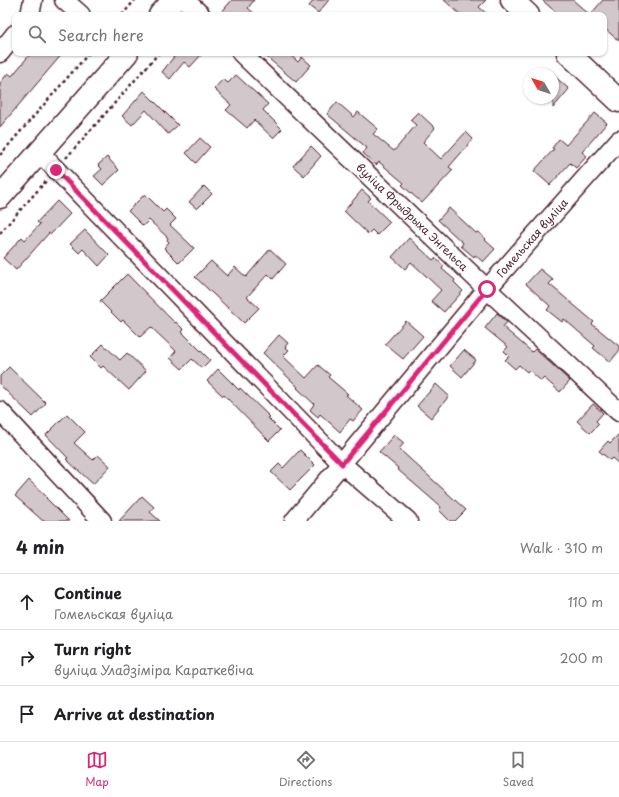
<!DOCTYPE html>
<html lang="en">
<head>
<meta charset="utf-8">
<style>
  :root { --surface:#fff; --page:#f6f6f6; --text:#202124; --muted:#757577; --line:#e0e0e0; --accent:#db2777 }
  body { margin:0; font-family:"Playpen Sans",sans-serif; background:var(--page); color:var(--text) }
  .compass { position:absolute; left:523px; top:68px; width:36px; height:36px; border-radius:50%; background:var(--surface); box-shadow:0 1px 3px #0004; rotate:309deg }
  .stop { position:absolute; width:12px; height:12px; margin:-9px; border:3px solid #db2777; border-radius:50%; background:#fff }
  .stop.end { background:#db2777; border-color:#fff; box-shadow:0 1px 4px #0008 }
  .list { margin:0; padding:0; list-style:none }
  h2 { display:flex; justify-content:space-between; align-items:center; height:52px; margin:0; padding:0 16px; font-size:17px }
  h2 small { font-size:13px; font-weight:400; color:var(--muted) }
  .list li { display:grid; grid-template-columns:26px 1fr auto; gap:12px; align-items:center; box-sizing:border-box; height:56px; padding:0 16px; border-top:1px solid var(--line) }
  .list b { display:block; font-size:15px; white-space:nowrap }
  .list p { margin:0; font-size:13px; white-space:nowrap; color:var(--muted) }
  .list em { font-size:13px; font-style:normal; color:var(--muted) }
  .icon { flex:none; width:22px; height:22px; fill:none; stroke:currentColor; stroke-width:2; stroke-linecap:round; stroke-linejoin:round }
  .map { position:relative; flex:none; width:619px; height:521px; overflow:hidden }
  .search { position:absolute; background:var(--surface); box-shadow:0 1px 3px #0004; left:12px; right:12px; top:12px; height:44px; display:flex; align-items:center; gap:10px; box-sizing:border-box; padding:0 14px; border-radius:8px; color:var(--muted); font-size:15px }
  .sheet { height:220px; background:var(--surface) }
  nav { display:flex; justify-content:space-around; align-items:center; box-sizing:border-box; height:56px; border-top:1px solid var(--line); background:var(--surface); font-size:11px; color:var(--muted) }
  nav a { display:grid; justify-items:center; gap:2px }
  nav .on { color:var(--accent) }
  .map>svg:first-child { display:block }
  .building { fill:#d2c7cb; stroke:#4a1f2b }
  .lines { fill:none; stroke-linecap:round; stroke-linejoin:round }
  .minor-casing { stroke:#4a1f2b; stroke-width:21 }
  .major-casing { stroke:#4a1f2b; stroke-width:25 }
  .path { stroke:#4a1f2b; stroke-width:2.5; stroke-dasharray:3 3; stroke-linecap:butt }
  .minor { stroke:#fff; stroke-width:18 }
  .major { stroke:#fff; stroke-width:22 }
  .route { stroke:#db2777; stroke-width:5 }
  .labels { text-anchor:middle; stroke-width:4; stroke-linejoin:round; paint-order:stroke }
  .street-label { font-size:11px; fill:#4a1f2b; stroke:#fff }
</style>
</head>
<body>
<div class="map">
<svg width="619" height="521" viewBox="0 0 619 521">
  <rect width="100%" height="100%" fill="#fff"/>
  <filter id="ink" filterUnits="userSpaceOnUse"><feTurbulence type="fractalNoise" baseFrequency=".025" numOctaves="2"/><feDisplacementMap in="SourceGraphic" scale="8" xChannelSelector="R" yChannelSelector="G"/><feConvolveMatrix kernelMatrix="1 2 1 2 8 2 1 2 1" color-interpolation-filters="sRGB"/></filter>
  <g filter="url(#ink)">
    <g class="building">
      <path d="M232 0H254L248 8 256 15H219Z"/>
      <path d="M314 0H329L318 13 309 6Z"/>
      <path d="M444 0H486L479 7 488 15H461Z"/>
      <path d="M542 0H573L590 15H559Z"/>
      <path d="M603 0H619V41L604 28V15H590Z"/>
      <path d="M31 53H63L0 127V83L8 73 12 76Z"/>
      <path d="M175 53H203L190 67 184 62 170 79 162 72 176 54Z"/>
      <path d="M262 53H288L298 62 302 57 311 65 296 82Z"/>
      <path d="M236 75 268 104 263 110 282 129 273 138 254 120 247 128 226 110 231 105 214 89 223 79 228 83Z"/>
      <path d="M553 75 569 89 553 108Z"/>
      <path d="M144 91 178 125 168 134 146 110 132 125 122 116Z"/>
      <path d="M337 102 354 117 358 112 378 129 373 134 394 151 416 125 410 120 418 112 435 128 423 142 441 159 466 132 473 139 449 167 453 170 422 203 402 185 404 183 379 162 376 165 363 153 367 148 327 114Z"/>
      <path d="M595 113 607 123 582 152 587 156 576 168 570 163 550 185 534 171 554 149 552 148 559 139 566 145Z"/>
      <path d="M200 138 210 147 196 163 186 153Z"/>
      <path d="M311 146 321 156 304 176 293 166Z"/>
      <path d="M107 157 119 170 103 185 94 176 102 169 98 165Z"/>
      <path d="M204 186 212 194 197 209 189 202Z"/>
      <path d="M362 190 371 198 368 201 390 222 377 235 372 230 368 234 344 211Z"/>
      <path d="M145 194 163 212 166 209 176 219 170 225 194 248 179 263 164 248 169 242 167 240 168 238 149 220 143 226 128 211Z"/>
      <path d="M57 201 70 214 51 234 49 233 16 270 3 258 22 237 25 240 40 224 37 222Z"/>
      <path d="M449 208 476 233 478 232 486 239 485 240 495 249 483 262 475 255 474 257 461 246 463 243 438 220Z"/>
      <path d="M85 230 109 255 99 266 83 249 79 253 70 244Z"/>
      <path d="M409 238 433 260 435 258 444 266 442 269 455 280 454 282 463 291 444 312 431 301 441 290 411 262 405 269 392 257Z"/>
      <path d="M270 249 286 264 273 279 268 274 247 297 259 308 244 323 195 277 211 261 227 276 235 267 246 277Z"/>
      <path d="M540 269 553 280 549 284 594 322 592 324 619 346V351L610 362 593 348 595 346 564 319 562 322 547 310 550 306 526 284Z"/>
      <path d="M127 274 175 323 176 322 184 330 182 332 210 360 202 368 192 359 182 369 170 358 176 351 151 327 140 337 123 320 121 322 100 301Z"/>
      <path d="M497 313 507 322 503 327 532 352 535 349 570 381 560 392 544 378 541 381 529 370 527 372 519 365 515 369 505 360 509 356 504 351 508 347 485 328Z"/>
      <path d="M406 321 423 336 403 359 385 344Z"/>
      <path d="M279 335 288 343 285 347 289 350 283 356 306 378 318 365 330 375 328 377 348 394 346 395 363 410 353 421 350 419 340 432 320 414 318 417 310 410 314 404 297 388 298 387 263 353Z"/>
      <path d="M103 344 120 360 127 353 146 371 129 390 103 366 101 368 90 357Z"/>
      <path d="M464 350 476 360 462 377 450 366Z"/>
      <path d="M9 367 46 403 33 417 0 385V376Z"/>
      <path d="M218 369 239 390 240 388 270 417 268 418 280 430 269 441 224 395 223 396 207 381Z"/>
      <path d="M436 384 449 396 431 418 417 406Z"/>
      <path d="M593 404 603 413 596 421 599 424 590 433 577 421Z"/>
      <path d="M67 414 85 432 74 443 93 460 98 455 110 466 93 484 66 459 68 458 46 435Z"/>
      <path d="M619 434V464L612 458 610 460 599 451 608 441 610 443Z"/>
      <path d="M394 435 404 443 399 449 466 510 455 521H450L439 510 441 507 397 469 398 468 379 452Z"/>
      <path d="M300 450 315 465 290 490 271 472 279 464 283 468Z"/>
      <path d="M29 480 47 497 46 498 69 521H43L15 496Z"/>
      <path d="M142 496 154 507 150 512 160 521H119Z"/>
    </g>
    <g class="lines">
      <g class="minor-casing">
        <g id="minor">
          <path d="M64 0 81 15"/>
          <path d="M185 0 201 15"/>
          <path d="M30 15 33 0"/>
          <path d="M0 53 15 34"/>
          <path id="s1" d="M241 53 487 289 619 412"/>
          <path d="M39 152 342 464 408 521"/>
          <path d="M0 411 102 521"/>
          <path id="s2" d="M294 521 487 289 619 140"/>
        </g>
      </g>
      <g class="major-casing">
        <g id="major">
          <path d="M512 0 528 15"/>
          <path d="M160 15 174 0"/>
          <path d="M568 53 619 101"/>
          <path d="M0 197 127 53"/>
        </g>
      </g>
      <g class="path">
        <path d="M122 15 135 0"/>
        <path d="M0 155 89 53"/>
        <path d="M66 158 159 53"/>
        <path d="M0 233 46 181"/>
      </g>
      <use href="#minor" class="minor"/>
      <use href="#major" class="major"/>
    </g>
  </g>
  <g class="lines" filter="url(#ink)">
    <path class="route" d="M56 170 342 464 487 289"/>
  </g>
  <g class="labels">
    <g class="street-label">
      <text dy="4" stroke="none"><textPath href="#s1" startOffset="237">вуліца Фрыдрыха Энгельса</textPath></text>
      <text dy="4" stroke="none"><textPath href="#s2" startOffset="370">Гомельская вуліца</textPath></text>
    </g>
  </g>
</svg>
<svg class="compass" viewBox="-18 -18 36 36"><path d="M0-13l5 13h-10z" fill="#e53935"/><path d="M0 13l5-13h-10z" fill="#757577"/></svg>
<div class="stop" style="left:487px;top:289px"></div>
<div class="stop end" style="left:56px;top:170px"></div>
<div class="search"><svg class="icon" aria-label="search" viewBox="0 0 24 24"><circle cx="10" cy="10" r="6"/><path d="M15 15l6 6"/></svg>Search here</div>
</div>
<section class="sheet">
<h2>4 min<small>Walk · 310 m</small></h2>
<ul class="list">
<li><svg class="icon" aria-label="ahead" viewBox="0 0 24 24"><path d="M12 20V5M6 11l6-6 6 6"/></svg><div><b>Continue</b><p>Гомельская вуліца</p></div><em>110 m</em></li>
<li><svg class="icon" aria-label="right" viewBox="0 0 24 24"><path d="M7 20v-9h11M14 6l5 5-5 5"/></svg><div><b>Turn right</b><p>вуліца Уладзіміра Караткевіча</p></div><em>200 m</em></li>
<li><svg class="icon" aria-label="arrive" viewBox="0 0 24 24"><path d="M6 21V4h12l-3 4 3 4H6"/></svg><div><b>Arrive at destination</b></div></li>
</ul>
</section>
<nav>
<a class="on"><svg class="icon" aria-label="map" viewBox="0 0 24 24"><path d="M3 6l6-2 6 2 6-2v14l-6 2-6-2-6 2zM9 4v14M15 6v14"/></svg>Map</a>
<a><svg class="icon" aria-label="directions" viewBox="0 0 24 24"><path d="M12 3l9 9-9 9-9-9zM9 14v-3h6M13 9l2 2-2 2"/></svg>Directions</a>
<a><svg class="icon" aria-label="saved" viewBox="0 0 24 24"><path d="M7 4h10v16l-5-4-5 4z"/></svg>Saved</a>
</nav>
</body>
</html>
